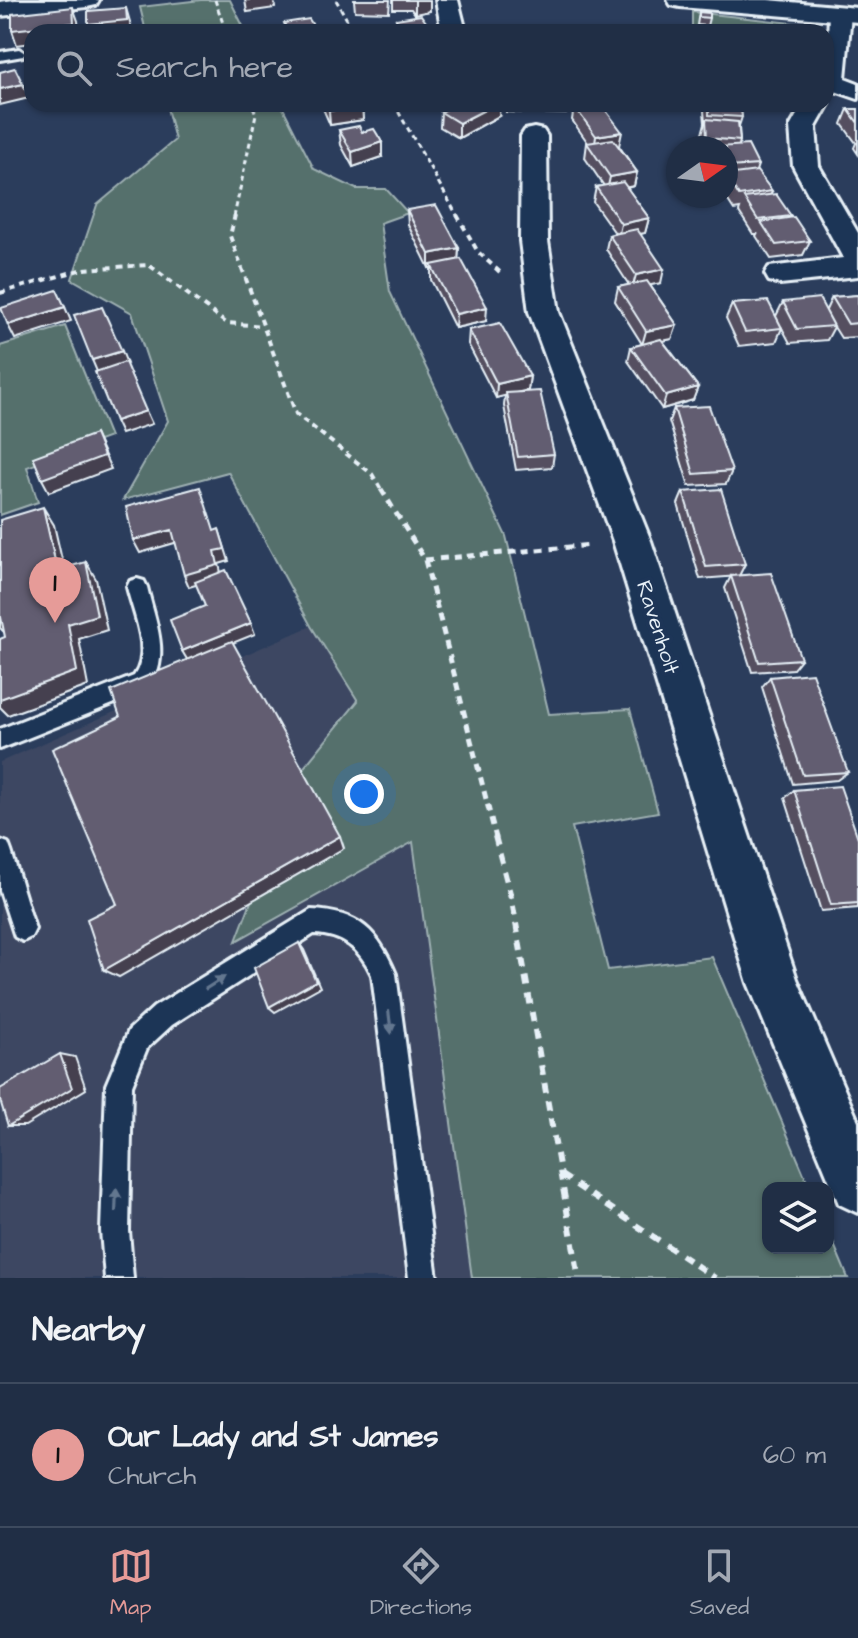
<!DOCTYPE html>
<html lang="en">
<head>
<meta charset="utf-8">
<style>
  :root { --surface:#202e45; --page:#2d3a50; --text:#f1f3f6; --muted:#a2a8b3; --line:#3d4a5e; --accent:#e69b98 }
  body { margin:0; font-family:"Architects Daughter",sans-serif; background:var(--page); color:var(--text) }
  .controls { position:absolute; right:24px; bottom:24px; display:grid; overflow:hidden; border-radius:16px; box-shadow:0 2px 6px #0004 }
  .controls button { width:72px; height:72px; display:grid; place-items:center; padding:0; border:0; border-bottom:2px solid var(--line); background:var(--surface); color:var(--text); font:40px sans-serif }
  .compass { position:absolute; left:666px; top:136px; width:72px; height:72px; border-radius:50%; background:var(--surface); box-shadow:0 2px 6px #0004; rotate:76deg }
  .you { position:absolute; left:364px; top:794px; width:28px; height:28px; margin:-20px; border:6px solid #fff; border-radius:50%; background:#1a73e8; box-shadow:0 0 0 12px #1a73e833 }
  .badge { display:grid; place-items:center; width:52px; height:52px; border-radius:50%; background:var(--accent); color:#111; font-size:26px; font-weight:700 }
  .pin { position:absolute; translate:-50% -66px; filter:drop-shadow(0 2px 4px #0008) }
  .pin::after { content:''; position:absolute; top:42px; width:28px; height:24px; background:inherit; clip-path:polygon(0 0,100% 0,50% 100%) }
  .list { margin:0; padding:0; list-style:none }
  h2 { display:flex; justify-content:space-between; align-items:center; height:104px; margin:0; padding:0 32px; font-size:34px }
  h2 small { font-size:26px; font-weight:400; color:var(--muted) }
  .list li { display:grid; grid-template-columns:52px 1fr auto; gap:24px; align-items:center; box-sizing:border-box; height:144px; padding:0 32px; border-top:2px solid var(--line) }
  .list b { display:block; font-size:30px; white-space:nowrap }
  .list p { margin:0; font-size:26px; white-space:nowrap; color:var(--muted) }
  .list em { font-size:26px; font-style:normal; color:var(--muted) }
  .icon { flex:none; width:44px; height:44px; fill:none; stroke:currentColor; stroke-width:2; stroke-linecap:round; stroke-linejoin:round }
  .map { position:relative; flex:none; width:858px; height:1278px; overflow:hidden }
  .search { position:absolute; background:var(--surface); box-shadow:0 2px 6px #0004; left:24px; right:24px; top:24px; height:88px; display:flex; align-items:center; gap:20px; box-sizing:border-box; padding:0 28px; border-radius:24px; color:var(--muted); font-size:30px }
  .sheet { height:248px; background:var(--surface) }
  nav { display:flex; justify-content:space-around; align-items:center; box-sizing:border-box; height:112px; border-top:2px solid var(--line); background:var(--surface); font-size:22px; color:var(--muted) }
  nav a { display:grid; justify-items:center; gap:4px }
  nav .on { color:var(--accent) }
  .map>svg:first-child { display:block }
  .built { fill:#3c4762 }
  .green { fill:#546f6c; stroke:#9eb0b2; stroke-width:2 }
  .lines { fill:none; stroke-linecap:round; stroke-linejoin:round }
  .lane-casing { stroke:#e8f1f8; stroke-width:6 }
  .street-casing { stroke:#e8f1f8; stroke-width:6 }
  .highway-casing { stroke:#e8f1f8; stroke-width:6 }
  .path-far3 { stroke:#e8f1f8; stroke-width:3; stroke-dasharray:5 4; stroke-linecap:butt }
  .path-far2 { stroke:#e8f1f8; stroke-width:4; stroke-dasharray:6 5; stroke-linecap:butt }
  .path-far1 { stroke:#e8f1f8; stroke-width:5; stroke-dasharray:8 6; stroke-linecap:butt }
  .path { stroke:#e8f1f8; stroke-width:6; stroke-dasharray:10 8; stroke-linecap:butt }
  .lane { fill:#1d3557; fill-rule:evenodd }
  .street { fill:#1d3557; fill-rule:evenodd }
  .highway { fill:#1d3557; fill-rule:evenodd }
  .wall { fill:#545061; stroke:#e8f1f8; stroke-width:2 }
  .shaded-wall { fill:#45414f; stroke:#e8f1f8; stroke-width:2 }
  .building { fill:#625d71; stroke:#e8f1f8; stroke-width:2 }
  .oneway { fill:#64778f }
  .labels { text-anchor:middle; stroke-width:8; stroke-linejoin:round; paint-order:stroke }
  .street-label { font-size:22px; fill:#e8f1f8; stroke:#1d3557 }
</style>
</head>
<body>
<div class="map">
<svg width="858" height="1278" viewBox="0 0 858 1278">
  <rect width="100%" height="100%" fill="#2b3d5c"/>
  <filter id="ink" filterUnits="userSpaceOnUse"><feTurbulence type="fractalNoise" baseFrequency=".0125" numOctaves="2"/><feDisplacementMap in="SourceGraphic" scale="16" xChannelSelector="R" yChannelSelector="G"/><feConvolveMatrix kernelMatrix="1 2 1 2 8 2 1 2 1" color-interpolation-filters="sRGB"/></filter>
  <g filter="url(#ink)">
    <path class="built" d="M311 626 358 702 301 771 343 848 237 940 413 841 472 1278H0V762Z"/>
    <g class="green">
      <path d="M201 0H230L246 32H146L140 7Z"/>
      <path d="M692 12 820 26 819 32H692Z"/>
      <path d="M166 104H281L314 169 356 189H386L408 213 380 223 390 292 506 536 549 714 630 709 658 812 572 827 608 970 712 957 810 1188H768V1248H828V1230L848 1278H472L413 842 236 941 301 771 358 701 311 626 228 472 123 500 168 421 132 313 72 279 97 205 175 140Z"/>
      <path d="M65 326 110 437 27 467 38 502 0 515V346Z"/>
    </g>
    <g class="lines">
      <g class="lane-casing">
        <g id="lane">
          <path d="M19 49 25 53 23 56 0 60V52Z"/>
          <path d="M137 579 144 581 147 587C155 622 172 657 148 690L0 749V729L134 676C152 652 133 613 127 587L130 581Z"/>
          <path d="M0 840 8 843 11 851 35 929 31 937 23 941 15 937 0 891Z"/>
          <path d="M311 910C360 912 378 931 396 974L437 1278H409L372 975C360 949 343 935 314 934L172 1025 147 1048 132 1085 129 1231 133 1278H105L101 1231 106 1085 129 1030 154 1007Z"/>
        </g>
      </g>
      <g class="street-casing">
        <g id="street">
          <path d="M436 0H458L466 32H442Z"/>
          <path d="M840 7 848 9 851 14 845 78 858 83V99L826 88 829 14 832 9Z"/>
          <path d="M826 100 829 104 816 127 819 166 858 233V276L780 284 769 281 765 274 769 267 843 258 793 166 790 127 803 104H826Z"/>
          <path d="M534 128 543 130 547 136 548 241 559 312 651 541 797 979 858 1121V1213L839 1204 748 983 613 541 529 312 520 241 521 136 525 130Z"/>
        </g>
      </g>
      <g class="highway-casing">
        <g id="highway">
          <path d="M15 0H99L96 5 87 7 0 16V2Z"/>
          <path d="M668 0H768L858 8V22L680 7 671 5Z"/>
        </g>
      </g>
      <g class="path-far3">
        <path d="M215 0 226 32"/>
        <path d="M336 0 354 32"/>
        <path d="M394 104 458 217"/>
        <path d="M234 217 256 114 252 104"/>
      </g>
      <g class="path-far2">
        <path d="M235 215 230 236 296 414 372 474 382 491"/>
        <path d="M457 215 478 252 502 274"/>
        <path d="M0 293 83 269 149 265 226 323 263 326"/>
      </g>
      <g class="path-far1">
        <path d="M381 489 425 560 496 838"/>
        <path d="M425 560 591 545"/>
      </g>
      <g class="path">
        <path d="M495 836 512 901 579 1278"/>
        <path d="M561 1175 715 1278"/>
      </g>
      <use href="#lane" class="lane"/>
      <use href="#street" class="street"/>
      <use href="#highway" class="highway"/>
    </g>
    <g class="wall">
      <path d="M354 0H390L389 12 355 11Z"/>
      <path d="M393 0H430V11L415 14 411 9H393Z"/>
      <path d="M699 12 709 18 707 26 697 25Z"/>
      <path d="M396 19 433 32H396Z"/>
      <path d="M321 104H362L363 120 330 125Z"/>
      <path d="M506 104H567L566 114 506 112Z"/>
      <path d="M706 104H746L744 111 741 110 742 117 739 126 740 141 739 145 758 165 756 171 772 191 771 194 791 216 790 218 810 241 803 255 771 259 756 236 757 234H753L739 212 740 209 734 210 725 196 726 148H703L702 134 705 123 704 111Z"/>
      <path d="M574 106 619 146 637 172 634 186 627 188 649 218 645 233 640 234 661 283 650 285 677 325 672 339 663 341 698 387 693 400 662 409 628 361 631 347 642 344 615 301 618 287 629 285 606 249 609 235 615 233 593 202 596 187 604 186 585 158 587 143H588L572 120Z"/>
      <path d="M848 109H858V154L854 148 856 143 842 124Z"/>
      <path d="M441 112 499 116 459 138 440 127Z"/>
      <path d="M339 130 362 132 382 157 353 167 341 145Z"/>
      <path d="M407 210 459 248 458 260 486 321 455 328 431 280V267L429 268 408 225Z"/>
      <path d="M858 295V337L841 338 834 327 827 340 790 343 782 328 776 342 739 346 726 318 732 304 776 316 783 302 826 310 832 297Z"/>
      <path d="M469 330 530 376 528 390 520 392 554 454 552 467 516 470 504 406 505 395 496 398 468 344Z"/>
      <path d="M674 408 732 471 726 484 689 486 669 421Z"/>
      <path d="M683 492 745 564 739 576 700 579 678 504Z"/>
      <path d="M731 576 801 659 793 669 752 672 725 588Z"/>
      <path d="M770 677 848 772 837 780 793 784 762 687Z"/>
      <path d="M794 790 858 838V908L821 911 785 798Z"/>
    </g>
    <g class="shaded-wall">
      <path d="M245 0H274L275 8 247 12Z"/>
      <path d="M415 0H430V11L415 14Z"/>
      <path d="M73 7 78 21 79 32H32V43L17 45 12 30Z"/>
      <path d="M126 8 130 22 131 32H91L88 24Z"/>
      <path d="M23 84 29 98 0 105V89Z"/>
      <path d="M496 104H500L499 116 459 138V123Z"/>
      <path d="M362 105 363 120 330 125 329 111Z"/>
      <path d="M622 132 619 146 594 151 596 136Z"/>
      <path d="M382 142V157L353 167 352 152Z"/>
      <path d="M637 172 634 186 607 191 610 177Z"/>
      <path d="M649 218 645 233 618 238 621 224Z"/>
      <path d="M459 248 458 262 429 268V254Z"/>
      <path d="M664 269 661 283 632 289 636 275Z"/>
      <path d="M65 307 71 321 15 339 8 325Z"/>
      <path d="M487 307 486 321 455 328 456 314Z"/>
      <path d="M677 325 672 339 642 345 646 331Z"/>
      <path d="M122 351 127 364 98 374 92 360Z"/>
      <path d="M530 376 528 390 496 398 497 384Z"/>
      <path d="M698 387 693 400 662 409 666 396Z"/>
      <path d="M146 411 152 424 121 434 115 421Z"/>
      <path d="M95 434 111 469 49 492 42 479Z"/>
      <path d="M43 507 54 525 68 586 57 570Z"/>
      <path d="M219 529 229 561 219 564 222 577 189 587 184 575 215 551Z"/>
      <path d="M172 530 178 542 140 553 133 540Z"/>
      <path d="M86 562 96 579 107 630 79 639 88 686 8 715 0 707V699L68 624Z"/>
      <path d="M0 617H1L7 635 0 628Z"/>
      <path d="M251 623 255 634 188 661 182 651Z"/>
      <path d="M340 836 344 848 119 977 104 970Z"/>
      <path d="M299 943 304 950 320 987 275 1012 269 1007Z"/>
      <path d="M60 1054 75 1057 86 1089 25 1126H8Z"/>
    </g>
    <g class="building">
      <path d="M73 7 74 23 12 30V14Z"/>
      <path d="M126 8 127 20 88 24V11Z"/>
      <path d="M699 12 709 13V18L699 17Z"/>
      <path d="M421 15 433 32H404L396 19Z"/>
      <path d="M309 19 317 32H288L284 23Z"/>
      <path d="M15 68 23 84 0 89V72Z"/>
      <path d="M326 104H362V105L329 111Z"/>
      <path d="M457 104H496L459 123 441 112Z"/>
      <path d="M584 104H601L622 132 596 136 574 106Z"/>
      <path d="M709 104H740L742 117 709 115Z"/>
      <path d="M848 109H858V123Z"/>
      <path d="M706 119 738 122 740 141 707 138Z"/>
      <path d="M359 126 362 132 374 129 382 142 352 152 339 130Z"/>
      <path d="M613 139 637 172 610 177 587 143Z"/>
      <path d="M748 145 758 165 728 167 726 164V148H718L717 147Z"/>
      <path d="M757 171 772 191 739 196 726 175Z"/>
      <path d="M623 182 649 218 621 224 596 187Z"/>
      <path d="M776 194 791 216 758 220 744 198Z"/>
      <path d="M436 205 459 248 429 254 407 210Z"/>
      <path d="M794 217 810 241 776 245 761 222Z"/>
      <path d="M637 229 664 269 636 275 609 235Z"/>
      <path d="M461 259 487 307 456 314 431 265Z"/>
      <path d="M647 281 677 325 646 331 618 287Z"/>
      <path d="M57 290 65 307 8 325 1 308Z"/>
      <path d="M858 295V323L848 324 832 297Z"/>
      <path d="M819 298 834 326 797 329 783 302Z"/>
      <path d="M768 301 782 328 745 332 732 304Z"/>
      <path d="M102 307 122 351 92 360 74 315Z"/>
      <path d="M500 323 530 376 497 384 469 330Z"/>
      <path d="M661 339 698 387 666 396 631 347Z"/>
      <path d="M125 362 146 411 115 421 95 372Z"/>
      <path d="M540 391 554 454 518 457 506 393Z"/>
      <path d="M709 406 732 471 694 474 674 408Z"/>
      <path d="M95 434 104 456 42 479 33 457Z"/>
      <path d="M200 487 214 531 219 529 225 549 215 551 218 565 184 575 172 530 133 540 126 507Z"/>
      <path d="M721 489 745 564 706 567 683 492Z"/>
      <path d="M43 507 57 570 86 562 97 615 68 624 77 671 0 699V639L5 637 1 617H0V520Z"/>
      <path d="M226 570 251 623 182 651 170 620 205 606 195 582Z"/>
      <path d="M771 573 801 659 759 662 731 576Z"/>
      <path d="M232 641 340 836 104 970 87 919 117 904 52 749 120 717 111 691Z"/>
      <path d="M812 673 848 772 803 775 770 677Z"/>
      <path d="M840 786 858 838V903L831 905 794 790Z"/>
      <path d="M299 943 316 981 269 1007 254 968Z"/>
      <path d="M60 1054 72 1088 8 1126 0 1100V1089Z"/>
    </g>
    <defs><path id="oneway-solid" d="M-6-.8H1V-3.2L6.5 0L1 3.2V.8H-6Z" transform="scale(2)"/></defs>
    <g class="oneway">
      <use href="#oneway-solid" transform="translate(215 983) rotate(-32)"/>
      <use href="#oneway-solid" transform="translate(390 1022) rotate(83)"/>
      <use href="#oneway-solid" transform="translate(116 1200) rotate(-88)"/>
    </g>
  </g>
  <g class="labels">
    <g class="street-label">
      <text transform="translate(659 627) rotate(72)" y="8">Ravenholt</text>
    </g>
  </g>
</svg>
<div class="controls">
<button><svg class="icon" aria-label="layers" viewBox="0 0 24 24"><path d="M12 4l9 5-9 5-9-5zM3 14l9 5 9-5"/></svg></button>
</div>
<svg class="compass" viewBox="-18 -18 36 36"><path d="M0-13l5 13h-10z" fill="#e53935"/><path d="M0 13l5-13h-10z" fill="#a2a8b3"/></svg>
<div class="you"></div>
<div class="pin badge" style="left:55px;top:623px">1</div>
<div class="search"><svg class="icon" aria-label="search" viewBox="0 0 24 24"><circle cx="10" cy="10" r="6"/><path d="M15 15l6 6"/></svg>Search here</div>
</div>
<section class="sheet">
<h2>Nearby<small></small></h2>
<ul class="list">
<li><span class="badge">1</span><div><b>Our Lady and St James</b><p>Church</p></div><em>60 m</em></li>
</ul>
</section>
<nav>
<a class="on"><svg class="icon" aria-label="map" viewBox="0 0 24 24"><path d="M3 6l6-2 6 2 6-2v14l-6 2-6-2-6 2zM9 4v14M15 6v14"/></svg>Map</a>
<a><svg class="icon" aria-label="directions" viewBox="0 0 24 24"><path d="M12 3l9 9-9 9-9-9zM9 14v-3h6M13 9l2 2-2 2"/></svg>Directions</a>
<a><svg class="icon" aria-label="saved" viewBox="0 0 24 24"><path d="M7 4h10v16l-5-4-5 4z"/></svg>Saved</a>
</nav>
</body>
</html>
